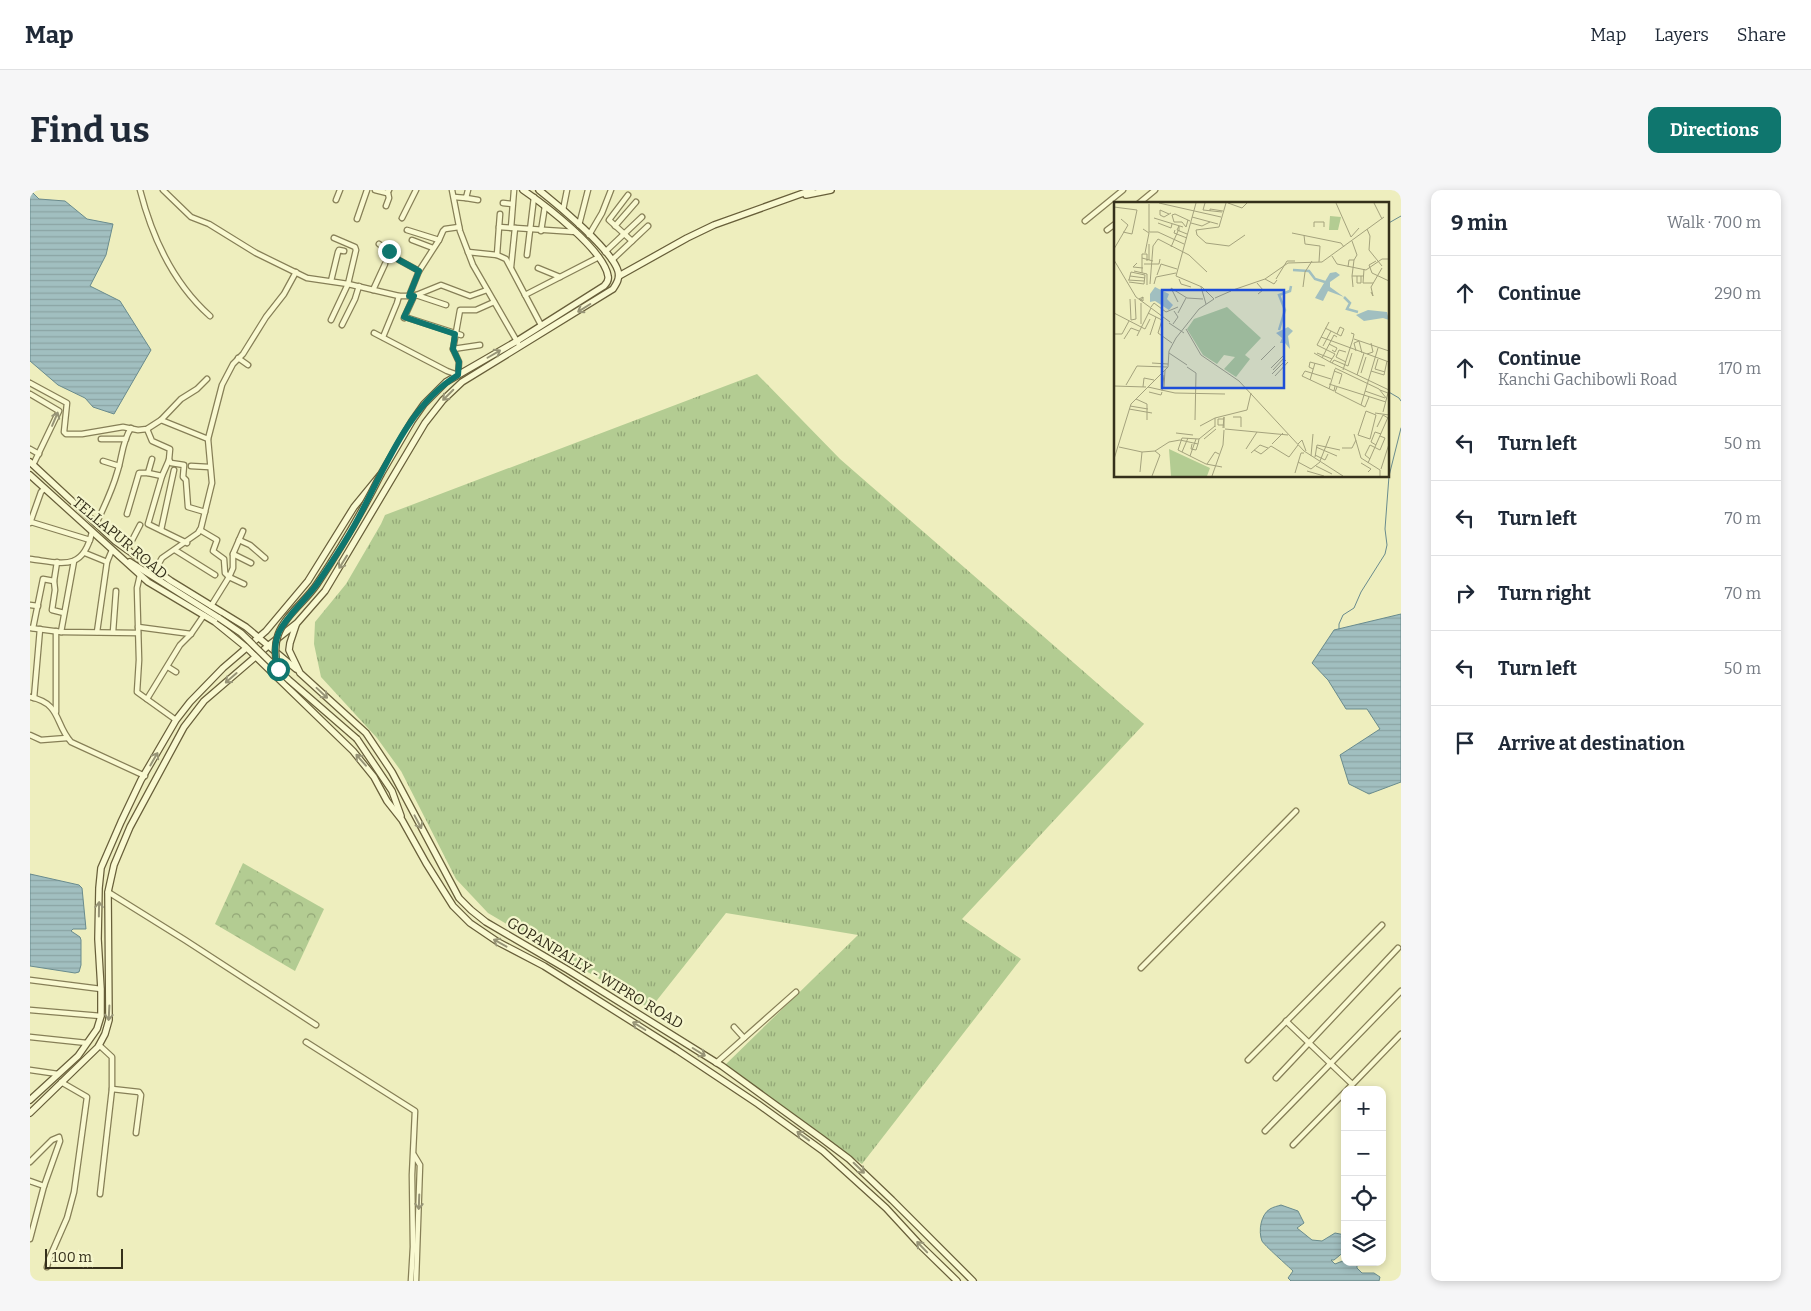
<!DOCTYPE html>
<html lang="en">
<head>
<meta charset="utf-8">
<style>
  :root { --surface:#fff; --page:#f6f6f7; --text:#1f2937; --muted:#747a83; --line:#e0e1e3; --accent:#0f766e }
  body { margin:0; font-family:Bitter,serif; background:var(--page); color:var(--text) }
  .controls { position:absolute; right:15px; bottom:15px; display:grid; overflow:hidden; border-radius:10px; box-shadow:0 2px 8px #0003 }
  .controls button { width:45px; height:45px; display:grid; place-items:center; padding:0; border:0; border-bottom:1px solid var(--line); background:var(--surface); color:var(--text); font:25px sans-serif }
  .scale { position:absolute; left:15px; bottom:12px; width:78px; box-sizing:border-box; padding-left:5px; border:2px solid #35301b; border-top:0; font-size:14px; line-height:18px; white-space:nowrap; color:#35301b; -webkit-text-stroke:4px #f5f6cd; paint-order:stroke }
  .stop { position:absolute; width:15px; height:15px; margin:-11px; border:4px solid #0f766e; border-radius:50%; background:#fff }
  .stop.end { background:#0f766e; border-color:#fff; box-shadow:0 1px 5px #0008 }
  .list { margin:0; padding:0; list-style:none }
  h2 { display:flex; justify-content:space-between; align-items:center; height:65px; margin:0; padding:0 20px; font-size:21px }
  h2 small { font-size:16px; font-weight:400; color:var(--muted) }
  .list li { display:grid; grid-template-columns:32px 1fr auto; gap:15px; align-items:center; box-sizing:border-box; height:75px; padding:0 20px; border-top:1px solid var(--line) }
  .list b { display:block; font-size:19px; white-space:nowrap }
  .list p { margin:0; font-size:16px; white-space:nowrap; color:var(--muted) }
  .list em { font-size:16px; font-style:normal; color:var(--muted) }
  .icon { flex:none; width:28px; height:28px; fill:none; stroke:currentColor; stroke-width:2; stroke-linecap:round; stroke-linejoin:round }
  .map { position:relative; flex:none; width:1371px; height:1091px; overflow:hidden; border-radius:10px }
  header { display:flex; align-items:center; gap:30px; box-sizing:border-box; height:70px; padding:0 25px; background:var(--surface); border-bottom:1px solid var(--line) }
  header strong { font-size:24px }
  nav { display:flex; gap:28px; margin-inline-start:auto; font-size:18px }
  .intro { display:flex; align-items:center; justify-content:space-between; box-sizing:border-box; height:120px; padding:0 30px }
  h1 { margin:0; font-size:35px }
  .button { padding:12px 22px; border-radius:10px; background:var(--accent); color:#fff; font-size:18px; font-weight:700 }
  main { display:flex; gap:30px; padding:0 30px }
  aside { flex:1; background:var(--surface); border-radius:10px; box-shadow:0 2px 8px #0003 }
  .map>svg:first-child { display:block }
  .grass { fill:url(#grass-tufts) }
  .park { fill:url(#park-crowns) }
  .water { fill:url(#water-rules); stroke:#698b8d }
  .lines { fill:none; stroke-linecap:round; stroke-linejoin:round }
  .stream { stroke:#698b8d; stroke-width:1 }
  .street-casing { stroke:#867f57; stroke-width:7 }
  .secondary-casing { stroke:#685f3a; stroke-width:8 }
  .street { stroke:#f9f9d1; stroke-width:4.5 }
  .secondary { stroke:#f9f9d1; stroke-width:5.5 }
  .secondary-bridge-casing { stroke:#685f3a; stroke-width:8; stroke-linecap:butt }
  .secondary-bridge { stroke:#f9f9d1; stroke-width:5.5 }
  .oneway { stroke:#979476 }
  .route { stroke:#0f766e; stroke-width:6 }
  .labels { text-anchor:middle; stroke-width:4.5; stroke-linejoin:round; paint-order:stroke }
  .street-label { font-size:15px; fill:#35301b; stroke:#f5f6cd }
  .inset-river { fill:none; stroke:#a1bfc0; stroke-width:2.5 }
  .inset-road { fill:none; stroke:#a4a27d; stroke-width:1 }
  .view { fill:#1d4ed8; fill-opacity:0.15; stroke:#1d4ed8; stroke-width:2.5 }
  .inset-edge { fill:none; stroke:#35301b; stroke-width:2.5 }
</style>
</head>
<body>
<header>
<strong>Map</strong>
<nav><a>Map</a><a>Layers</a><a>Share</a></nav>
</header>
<div class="intro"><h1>Find us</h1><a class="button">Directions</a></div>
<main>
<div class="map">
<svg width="1371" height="1091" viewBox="0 0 1371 1091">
  <defs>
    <pattern id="grass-tufts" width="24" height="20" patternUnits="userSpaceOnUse" patternTransform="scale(1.25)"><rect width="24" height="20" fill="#b3cc92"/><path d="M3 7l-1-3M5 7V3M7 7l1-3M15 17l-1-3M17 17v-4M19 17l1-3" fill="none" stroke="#92a676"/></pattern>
    <pattern id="park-crowns" width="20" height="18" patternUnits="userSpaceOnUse" patternTransform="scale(1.25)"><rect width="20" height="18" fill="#b3cc92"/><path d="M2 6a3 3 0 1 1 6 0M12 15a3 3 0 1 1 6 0" fill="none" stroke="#92a676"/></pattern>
    <pattern id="water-rules" width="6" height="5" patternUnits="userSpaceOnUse" patternTransform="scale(1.25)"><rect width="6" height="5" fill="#a1bfc0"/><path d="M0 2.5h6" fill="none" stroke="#8ba4a4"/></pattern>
  </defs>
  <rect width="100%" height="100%" fill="#eeeebe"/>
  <path class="grass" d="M727 184 810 269 1114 534 932 729 991 769 832 974 694 876 828 745 696 723 620 819 458 723 426 689 371 581 347 548 291 487 284 454 285 432 316 394 351 334 355 325Z"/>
  <path class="park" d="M213 673 294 719 265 781 185 734Z"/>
  <g class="water">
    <path d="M0 0 9 9 35 11 57 29 83 34 76 65 60 96 90 111 121 160 84 224 63 217 55 208 28 195 0 171Z"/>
    <path d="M1371 424V592L1339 604 1319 594 1310 565 1350 539 1337 519H1316L1298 490 1282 473 1304 440Z"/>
    <path d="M0 684 49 695 52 698 56 739H43L41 741 50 747 51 750V775L49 782 45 783 0 776Z"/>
    <path d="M1251 1015 1268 1021 1274 1033 1267 1038 1282 1050 1292 1051 1305 1043 1315 1045V1061L1304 1070H1301L1305 1074 1315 1070V1072H1327V1078L1332 1083H1344L1350 1087 1349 1091H1261L1258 1088 1263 1081C1258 1076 1234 1055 1232 1051 1228 1041 1231 1024 1240 1019 1243 1017 1248 1016 1251 1015Z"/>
  </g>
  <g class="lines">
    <g class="stream">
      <path d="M1357 34 1371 26"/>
      <path d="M1357 201 1369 208 1371 211"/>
      <path d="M1309 439V434L1313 425 1324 418 1331 402 1355 364 1357 355 1355 339 1359 286 1371 238"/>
    </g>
    <g class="street-casing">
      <g id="street">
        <path d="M110 0C122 47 143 93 180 126"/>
        <path d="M133 0 161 27 179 34 226 63 277 88 318 94 369 106H384L411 95 440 106 457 100"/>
        <path d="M345 0 357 3 359 0"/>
        <path d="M422 0 430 41 443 75 488 153"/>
        <path d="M598 5 579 30 602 51"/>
        <path d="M424 7 436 8 438 0"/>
        <path d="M436 8 448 10"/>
        <path d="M306 10 310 0"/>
        <path d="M473 13 482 14"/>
        <path d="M1108 14 1125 0"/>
        <path d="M356 16 359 8 358 3"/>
        <path d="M533 20 537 0"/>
        <path d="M470 24 469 37 546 42"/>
        <path d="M372 28 386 0"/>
        <path d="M327 29 337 0"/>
        <path d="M1055 31 1093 0"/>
        <path d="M549 35 558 0"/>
        <path d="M585 36 606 12"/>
        <path d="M481 38 484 0"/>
        <path d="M377 40 409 50"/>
        <path d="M1077 40 1085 34"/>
        <path d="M511 41 515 16"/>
        <path d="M559 45 572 23 581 0"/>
        <path d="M382 50 403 58"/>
        <path d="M349 54 369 70 389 81"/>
        <path d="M438 62 467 65 476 69 511 135"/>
        <path d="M575 62 612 27"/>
        <path d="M467 65 469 37"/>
        <path d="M497 65 504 7"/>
        <path d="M582 70 618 36"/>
        <path d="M481 77 485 38"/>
        <path d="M508 78 530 87"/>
        <path d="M301 91 308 62 309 60 314 61"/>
        <path d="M343 100 355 74"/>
        <path d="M386 105 416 115"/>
        <path d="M495 105 569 67"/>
        <path d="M379 106 389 81 409 50 413 41 415 39 429 37"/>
        <path d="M375 127 431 145"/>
        <path d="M374 128 384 106"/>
        <path d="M301 130 318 94 326 60 325 57 304 48"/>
        <path d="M312 135 325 109 329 96"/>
        <path d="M344 143 417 181 428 185 429 172 423 159 430 120H446L464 112"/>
        <path d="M353 147 367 113 369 106"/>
        <path d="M423 159 450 155"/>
        <path d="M208 168 218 175"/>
        <path d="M0 193 37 213 34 242 36 244H52L93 237 108 240 117 239 131 230 151 209 167 199 177 189"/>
        <path d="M0 204 29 221 3 275"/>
        <path d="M117 239 122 251 140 259 139 270 141 273 154 275 153 287 156 290 158 317 175 322"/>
        <path d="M71 249H96"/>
        <path d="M178 249 192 195 203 174 213 164 236 127 254 104 266 82"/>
        <path d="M0 259 9 264"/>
        <path d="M139 270 132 286 118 334 157 353"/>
        <path d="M73 271 89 276"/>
        <path d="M161 276 179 277"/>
        <path d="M118 283 122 269"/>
        <path d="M97 324 109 283H118L132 286"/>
        <path d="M1 332 60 350"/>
        <path d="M0 333 11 302 14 299"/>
        <path d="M66 334C74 317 82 301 87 283 92 269 92 251 101 238"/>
        <path d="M131 340 144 280"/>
        <path d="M170 340 187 350 183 361 194 369 195 383 199 387 214 394"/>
        <path d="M209 350 220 355 235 368"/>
        <path d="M97 360 110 335"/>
        <path d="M145 360 185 385"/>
        <path d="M55 363 77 372"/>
        <path d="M203 364 221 373"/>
        <path d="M0 369C32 373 53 382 62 342"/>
        <path d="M125 380 132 368 168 343 171 338 182 293 178 249 131 230"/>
        <path d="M110 385 107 398 109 470 107 502 146 530"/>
        <path d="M24 391 27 372"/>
        <path d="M0 415 8 416"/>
        <path d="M181 416 199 387 203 378V364L213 341"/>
        <path d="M108 437 161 444"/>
        <path d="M0 438 31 442 108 443"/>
        <path d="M3 438 13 389 24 391 25 400 22 420 34 423"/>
        <path d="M31 442 44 371"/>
        <path d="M67 442 77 372 82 360"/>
        <path d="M83 442 86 401"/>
        <path d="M138 477 146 482"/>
        <path d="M0 507C32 514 24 533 41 552L115 586"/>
        <path d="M4 508 10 439"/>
        <path d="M117 509 150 455 161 444 174 425"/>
        <path d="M26 522V441"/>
        <path d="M0 545 11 550 37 548"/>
        <path d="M78 702 155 750 286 835"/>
        <path d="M1111 778 1266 621"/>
        <path d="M0 790 71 799"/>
        <path d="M0 820 71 826"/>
        <path d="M1256 831 1322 894"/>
        <path d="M704 837 714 848"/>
        <path d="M0 847 57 853"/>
        <path d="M276 852 385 921 382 985 383 1057 381 1091"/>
        <path d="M69 855 82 867V899L70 1004"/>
        <path d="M1218 870 1352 735"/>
        <path d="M686 873 766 802"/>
        <path d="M0 880 28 884"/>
        <path d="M1246 888 1368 758"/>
        <path d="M82 899 109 902 111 905 106 943"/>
        <path d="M1317 900 1371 844"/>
        <path d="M1235 941 1371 801"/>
        <path d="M1263 955 1315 902"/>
        <path d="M384 965 390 975 386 1091"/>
        <path d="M0 972 22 950 29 947 30 951 14 996 0 1049"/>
        <path d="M0 991 14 996"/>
        <path d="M17 1077 19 1069 37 1028 44 1002 57 907 31 892"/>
      </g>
    </g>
    <g class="secondary-casing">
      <g id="secondary">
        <path d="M776 5 801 0"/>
        <path d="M589 86 657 48 684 35 782 0"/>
        <path d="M0 272 85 351 141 391 216 437 266 479"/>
        <path d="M0 285 118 392 185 432 217 458 323 561 344 587 357 611 372 630 396 673 423 716 440 733 468 752 514 776 647 860 728 914 793 961 856 1018 891 1056 927 1091"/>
        <path d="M100 372 189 428"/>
        <path d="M266 435 260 453 259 460 270 483 336 543 362 582 429 708 441 720 456 732 538 780 692 876 791 948 819 969 862 1010 943 1091"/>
        <path d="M327 549 362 601 371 626"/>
        <path d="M0 910 48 866 67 839 71 826V799L68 749 69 698 71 678 91 632 111 590 146 530 160 512 193 478 236 441 278 391 324 317 351 284 382 231 394 214 416 192 487 151 574 96C577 93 579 90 578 86 574 60 515 15 493 0"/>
        <path d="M0 923 68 857 75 844 79 830 78 702 84 675 100 637 154 537 174 511 238 456 267 433 295 401 395 233 413 210 432 192 583 99C587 93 590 88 588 81 582 60 528 15 509 0"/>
      </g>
    </g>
    <use href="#street" class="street"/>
    <use href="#secondary" class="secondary"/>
    <g class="secondary-bridge-casing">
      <g id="secondary-bridge">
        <path d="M189 428 211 443 259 490 327 549"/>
        <path d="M248 479C245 468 244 457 248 445 255 425 276 411 287 394 311 358 332 322 351 284"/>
      </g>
    </g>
    <use href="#secondary-bridge" class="secondary-bridge"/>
  </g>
  <defs><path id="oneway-shaft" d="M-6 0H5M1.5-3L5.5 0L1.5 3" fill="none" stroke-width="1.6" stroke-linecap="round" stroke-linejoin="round" transform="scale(1.25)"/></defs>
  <g class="oneway">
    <use href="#oneway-shaft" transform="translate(554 118) rotate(148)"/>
    <use href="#oneway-shaft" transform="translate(464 164) rotate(-30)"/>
    <use href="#oneway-shaft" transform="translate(418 205) rotate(135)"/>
    <use href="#oneway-shaft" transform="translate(25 229) rotate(-67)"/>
    <use href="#oneway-shaft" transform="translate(313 372) rotate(122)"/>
    <use href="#oneway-shaft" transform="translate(201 488) rotate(139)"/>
    <use href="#oneway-shaft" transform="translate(292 503) rotate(43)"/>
    <use href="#oneway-shaft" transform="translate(124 569) rotate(-60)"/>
    <use href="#oneway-shaft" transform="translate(331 570) rotate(-131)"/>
    <use href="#oneway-shaft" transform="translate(388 632) rotate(62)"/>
    <use href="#oneway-shaft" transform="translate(69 719) rotate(-89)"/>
    <use href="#oneway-shaft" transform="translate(470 753) rotate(-151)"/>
    <use href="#oneway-shaft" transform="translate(79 823) rotate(93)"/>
    <use href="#oneway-shaft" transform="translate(609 836) rotate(-148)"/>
    <use href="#oneway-shaft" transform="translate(669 862) rotate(32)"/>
    <use href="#oneway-shaft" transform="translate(773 946) rotate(-144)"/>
    <use href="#oneway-shaft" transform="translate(829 978) rotate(44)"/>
    <use href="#oneway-shaft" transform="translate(389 1012) rotate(92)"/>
    <use href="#oneway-shaft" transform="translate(892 1057) rotate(-134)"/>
  </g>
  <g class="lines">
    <path class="route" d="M248 479C244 467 244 454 249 442 258 424 275 411 287 394 302 372 319 347 331 323 356 275 380 214 428 185L429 172 423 159 425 144 374 127 384 106H379L389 81 369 70 359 61"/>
  </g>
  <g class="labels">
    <g class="street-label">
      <text transform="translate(90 348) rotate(40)" y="5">TELLAPUR ROAD</text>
      <text transform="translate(565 783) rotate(31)" y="5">GOPANPALLY - WIPRO ROAD</text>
    </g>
  </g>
  <g transform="translate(1084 12)">
    <rect width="275" height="275" fill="#eeeebe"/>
    <path d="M113 105 147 136 131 153 136 157 122 175 110 167 121 155 110 153 103 162 89 153 73 127 80 117ZM55 247 96 266 93 274H57Z" fill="#b3cc92"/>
    <path d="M216 14 227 15 224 28H215Z" fill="#b3cc92"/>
    <path d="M222 70 226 73 216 80V85L230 95 214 89 209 99 201 96 216 71ZM41 85 55 92 53 97 59 103 55 108 41 99 36 100V92ZM254 108 273 110 275 118 269 116 250 119 242 113ZM174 125 179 129 174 134 176 147 171 141H166L168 136 162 131Z" fill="#a1bfc0"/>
    <path class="inset-river" d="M179 68 195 69 201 77 211 80M230 95 236 101 233 107 244 110M165 128 171 108 165 93 176 89 177 84"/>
    <path class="inset-road" d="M45 1 107 15M91 1 89 8 108 10M112 1 105 25 82 28 83 33 92 41 115 44 131 33M114 1 128 6 133 1M222 1 237 35 245 26M260 1 268 17M35 2V30H44L70 42M0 5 23 8 18 32 9 30M96 9V7L109 9M55 12 46 8V13L50 15 57 11M78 15 104 22M40 16 69 25M74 18 72 25 68 20H60L58 13 61 12 76 19M44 21 57 26 58 22M77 21 88 24 96 20M200 25V20H210V25M29 27 35 31 31 51M253 27 256 34 255 48 268 64M61 28 60 31 73 36M65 29V24L63 28 73 32M178 31 227 41 230 45M190 33 191 42 206 44 205 60M238 39 243 53 240 58M57 45 64 29M0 47 14 23 7 17M218 54 223 62 252 68 268 57H275M28 56V52H33V59M0 58 22 95 56 120M35 58V42M262 59 255 63 258 71 275 79M23 61 19 65 29 66M30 62H45L46 57M234 65 235 58H240L238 74M250 67 249 81H259M20 69 33 72V83M28 71V56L39 59M43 73 47 62 63 67M16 74 31 76M243 74V81H247V74M65 77 67 82 77 85M151 77 160 82 163 78M162 77 173 59H181M14 78 30 79M15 78 17 70 31 73 30 82 15 80M143 81 149 88 144 92M36 82 39 44 44 37 75 53 93 70M40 82 42 75 62 71M87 85 92 102M189 85 191 70 198 59M239 85 238 74H249M57 86 73 96 89 97M57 86 64 100M116 89 151 77 174 61 208 60 270 15M257 90 259 94 257 85 268 66M101 96 117 89M16 97 17 118 22 117 21 97M26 99 27 98 29 95V99L25 97 29 95M37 105 40 101 52 110 64 105M0 111 31 127 36 117M34 111 48 118M64 111 72 96M49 115 44 131 58 141M215 120 203 143 221 152 216 160 275 188M55 121 70 131M27 122V101M59 122 64 115 60 109M211 126 223 132 226 125 230 127 227 134 223 132M72 127 87 153 125 179 190 249 229 274M0 132H8L15 119M36 133 42 115M23 134 37 106M207 135 275 160M10 137 17 126 25 129M240 137 275 149M215 142 223 146 221 150 218 148M209 144 217 129M242 149 240 141 245 139 248 151M232 150 225 148 222 155 232 160M55 151 73 163M200 151 216 160M203 151 218 157M253 152 259 150 257 141M208 156 220 133 223 135M264 157 261 167 271 170M147 158 161 144M38 161 54 162M218 161 220 158 234 164 238 151M73 165 82 171 81 218M157 166 169 154M221 166 265 187 273 197M199 167 195 165 196 160 211 164M159 168 170 156M229 168 239 137 240 132 237 131M220 169 228 172 225 182M257 169 270 173 273 159M247 171 252 155M158 172 172 158M243 173 250 151M161 174 174 160M217 177 191 169 188 174 220 189 221 184M196 178 201 161M215 182 272 200M12 183 23 164 53 165M0 184 32 185M29 185 30 176 40 178M34 185 61 191 111 192M50 185 51 168M223 185 221 190 251 205 255 195M215 187 221 167M266 188 274 191 269 210M48 189 50 173M251 189 271 196M35 190 47 193 48 190M22 197 33 202V218M247 203 264 146M16 204 34 207M15 207 38 211M252 209 262 213 256 237 244 233ZM119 215H127V225M110 223H104V217H110M86 224 101 216M101 225V216L133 208 137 191M263 225 269 213 274 216M109 226 110 215V226M111 227 174 233M62 231 79 233M240 232 247 256 266 268V274M266 234 271 236 266 248M85 237 68 236 64 248 92 262 108 265M90 237 102 227M78 242 77 247 82 248 84 242M158 242 169 231M184 242 188 238 192 249M262 243 257 240 261 230 267 232M5 245 28 250 41 249 55 240 66 238 84 242 85 237 101 224M202 245 223 254M228 246H238L242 238M132 247 143 230M140 248 147 252 157 244 175 255 184 243M68 250 74 236M137 251 146 243 154 246M201 253 211 258 214 252M76 254 82 237M197 254 199 232M201 255 203 243 226 248M0 257 17 202 54 165 55 149 62 136 85 107 100 97 88 85 62 74 82 1M256 257 251 253 256 243 266 248M206 259 216 234M184 260 197 267 206 260M247 261 257 267 254 270M254 261 275 213 261 211M93 262 101 250 105 252M202 264 218 272M267 267 275 242M193 269 210 274M26 270 28 250M181 271 187 251H190M38 274 46 253 41 249M98 274 109 243 110 228"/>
    <path class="view" d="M48 88H170V186H48Z"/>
    <rect width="275" height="275" class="inset-edge"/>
  </g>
</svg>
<div class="controls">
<button>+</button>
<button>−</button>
<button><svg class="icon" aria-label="locate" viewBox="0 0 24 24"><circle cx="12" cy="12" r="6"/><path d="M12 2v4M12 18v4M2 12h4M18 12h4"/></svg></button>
<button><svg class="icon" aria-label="layers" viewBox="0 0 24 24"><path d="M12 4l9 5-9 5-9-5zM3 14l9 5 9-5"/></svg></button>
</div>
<div class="scale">100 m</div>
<div class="stop" style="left:248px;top:479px"></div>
<div class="stop end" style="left:359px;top:61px"></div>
</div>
<aside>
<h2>9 min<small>Walk · 700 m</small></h2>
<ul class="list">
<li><svg class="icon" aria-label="ahead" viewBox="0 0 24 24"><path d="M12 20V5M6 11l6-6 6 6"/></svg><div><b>Continue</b></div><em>290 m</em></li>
<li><svg class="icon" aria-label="ahead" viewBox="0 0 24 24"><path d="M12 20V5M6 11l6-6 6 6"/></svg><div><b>Continue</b><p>Kanchi Gachibowli Road</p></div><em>170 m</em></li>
<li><svg class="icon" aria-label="left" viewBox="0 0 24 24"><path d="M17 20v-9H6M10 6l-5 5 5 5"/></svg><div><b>Turn left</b></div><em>50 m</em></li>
<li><svg class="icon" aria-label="left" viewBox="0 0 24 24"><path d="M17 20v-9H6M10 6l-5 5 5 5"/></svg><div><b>Turn left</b></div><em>70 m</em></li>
<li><svg class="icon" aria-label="right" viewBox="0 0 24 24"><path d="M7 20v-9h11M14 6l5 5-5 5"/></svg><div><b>Turn right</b></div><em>70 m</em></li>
<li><svg class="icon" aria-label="left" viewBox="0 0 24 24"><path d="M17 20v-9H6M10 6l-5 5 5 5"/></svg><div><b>Turn left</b></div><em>50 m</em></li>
<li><svg class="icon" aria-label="arrive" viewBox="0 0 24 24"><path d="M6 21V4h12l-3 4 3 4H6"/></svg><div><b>Arrive at destination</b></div></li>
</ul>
</aside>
</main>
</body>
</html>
